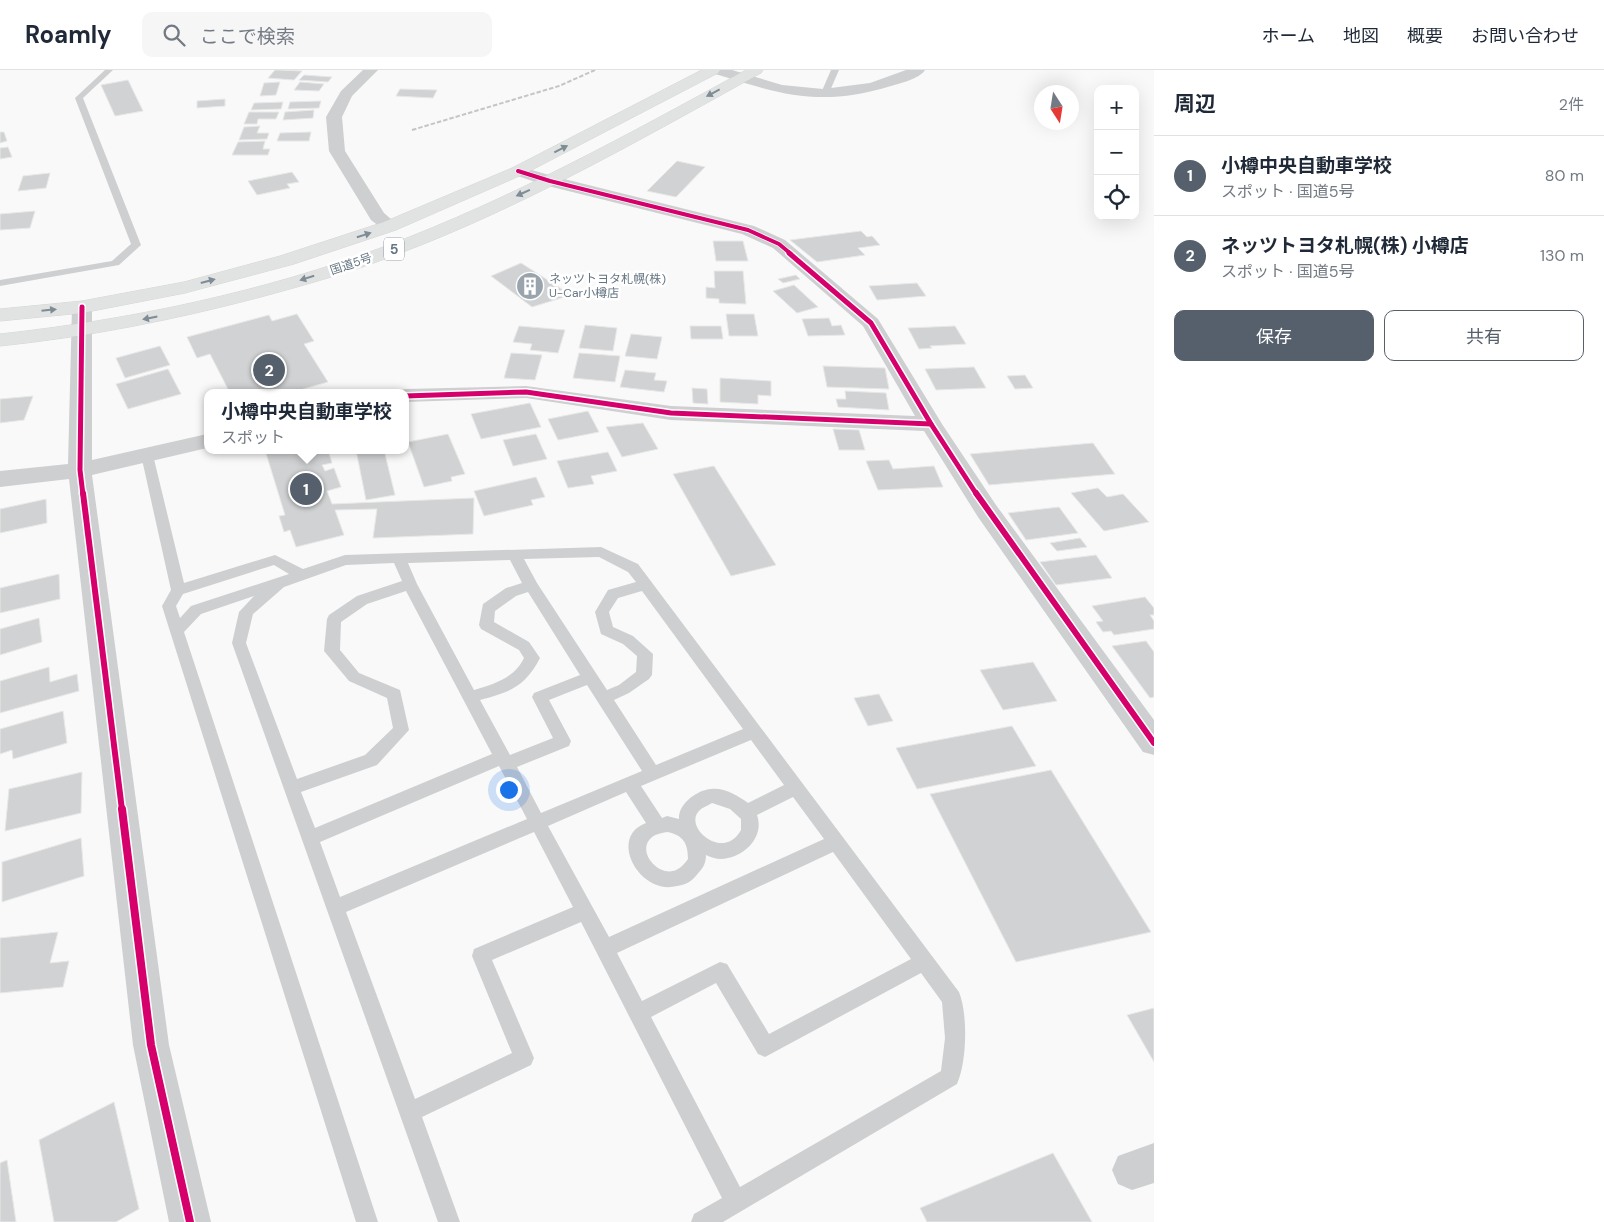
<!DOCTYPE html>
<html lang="ja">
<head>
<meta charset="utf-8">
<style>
  :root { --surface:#fff; --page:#f6f6f7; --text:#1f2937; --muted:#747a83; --line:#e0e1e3; --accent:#56606c }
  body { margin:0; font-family:"DM Sans","Noto Sans JP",sans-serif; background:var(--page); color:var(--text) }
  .controls { position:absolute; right:15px; top:15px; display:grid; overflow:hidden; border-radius:10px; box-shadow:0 5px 20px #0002 }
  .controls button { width:45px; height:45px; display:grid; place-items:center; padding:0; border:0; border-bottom:1px solid var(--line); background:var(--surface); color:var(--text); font:25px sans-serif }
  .compass { position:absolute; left:1034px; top:15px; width:45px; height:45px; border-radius:50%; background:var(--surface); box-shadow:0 5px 20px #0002; rotate:168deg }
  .you { position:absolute; left:508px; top:719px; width:18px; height:18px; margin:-12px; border:4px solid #fff; border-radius:50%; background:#1a73e8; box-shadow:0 0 0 8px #1a73e833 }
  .badge { display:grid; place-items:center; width:32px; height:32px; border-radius:50%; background:var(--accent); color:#fff; font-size:16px; font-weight:700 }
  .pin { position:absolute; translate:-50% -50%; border:2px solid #fff; box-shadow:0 1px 5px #0006 }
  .popup { position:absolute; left:204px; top:319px; width:205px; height:65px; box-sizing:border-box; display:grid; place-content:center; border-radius:10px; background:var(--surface); filter:drop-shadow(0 1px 4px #0005); font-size:16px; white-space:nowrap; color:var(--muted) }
  .popup b { font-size:19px; color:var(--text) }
  .popup::after { content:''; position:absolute; left:50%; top:100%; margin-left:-10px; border:10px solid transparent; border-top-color:var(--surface) }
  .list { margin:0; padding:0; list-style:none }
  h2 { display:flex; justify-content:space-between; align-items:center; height:65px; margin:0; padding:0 20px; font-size:21px }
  h2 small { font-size:16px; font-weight:400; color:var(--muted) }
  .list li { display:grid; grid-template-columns:32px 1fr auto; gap:15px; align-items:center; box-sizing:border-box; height:80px; padding:0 20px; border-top:1px solid var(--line) }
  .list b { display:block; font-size:19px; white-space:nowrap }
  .list p { margin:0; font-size:16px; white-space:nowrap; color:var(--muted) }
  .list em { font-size:16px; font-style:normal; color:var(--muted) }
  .actions { display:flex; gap:10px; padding:15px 20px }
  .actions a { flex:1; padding:11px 0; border:1px solid var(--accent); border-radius:10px; text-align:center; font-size:18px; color:var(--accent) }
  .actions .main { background:var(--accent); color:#fff }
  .icon { flex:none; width:28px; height:28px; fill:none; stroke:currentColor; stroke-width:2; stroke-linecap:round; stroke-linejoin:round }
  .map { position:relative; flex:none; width:1154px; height:1152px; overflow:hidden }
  header { display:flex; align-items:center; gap:30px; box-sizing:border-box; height:70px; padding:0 25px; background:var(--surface); border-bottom:1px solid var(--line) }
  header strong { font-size:24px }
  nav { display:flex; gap:28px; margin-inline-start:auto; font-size:18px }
  .search { width:350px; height:45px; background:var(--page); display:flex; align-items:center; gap:12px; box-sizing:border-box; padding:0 18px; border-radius:10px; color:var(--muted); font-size:19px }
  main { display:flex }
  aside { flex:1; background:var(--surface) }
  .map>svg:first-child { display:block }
  .building { fill:#d0d2d3; stroke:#e8e8e8 }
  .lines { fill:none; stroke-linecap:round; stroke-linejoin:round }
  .highway-casing { stroke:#d5d6d6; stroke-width:1 }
  .lane { fill:#cecfd0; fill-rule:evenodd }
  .street { fill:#cecfd0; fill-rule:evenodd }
  .highway { fill:#e1e2e2; fill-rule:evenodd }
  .rail { stroke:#c3c5c6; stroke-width:2; stroke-dasharray:4.5 2; stroke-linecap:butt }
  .cycleway-far3-casing { stroke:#fff; stroke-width:5.5 }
  .cycleway-far2-casing { stroke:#fff; stroke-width:8 }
  .cycleway-far1-casing { stroke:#fff; stroke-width:9 }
  .cycleway-casing { stroke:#fff; stroke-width:11 }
  .cycleway-far3 { stroke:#d6006c; stroke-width:4 }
  .cycleway-far2 { stroke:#d6006c; stroke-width:5 }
  .cycleway-far1 { stroke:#d6006c; stroke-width:6 }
  .cycleway { stroke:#d6006c; stroke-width:8 }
  .oneway { fill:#7e8c96 }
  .labels { text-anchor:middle; stroke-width:5; stroke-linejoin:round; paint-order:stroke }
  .far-street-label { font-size:12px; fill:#657683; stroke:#fff }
  .far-poi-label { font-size:12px; fill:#657683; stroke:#fff; text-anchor:start }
  .shield { fill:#fff; stroke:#939fa8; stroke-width:1 }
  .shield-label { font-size:14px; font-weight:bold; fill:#657683 }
</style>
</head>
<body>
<header>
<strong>Roamly</strong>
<div class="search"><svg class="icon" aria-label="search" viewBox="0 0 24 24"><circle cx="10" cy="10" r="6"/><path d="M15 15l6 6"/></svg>ここで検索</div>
<nav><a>ホーム</a><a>地図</a><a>概要</a><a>お問い合わせ</a></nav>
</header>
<main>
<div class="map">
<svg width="1154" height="1152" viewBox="0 0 1154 1152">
  <rect width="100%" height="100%" fill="#f9f9f9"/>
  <g class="building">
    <path d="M275 0H279L302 1 294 10 268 8Z"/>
    <path d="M304 5 332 7 328 12 299 10Z"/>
    <path d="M128 10 143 41 115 46 101 15Z"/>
    <path d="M280 12 276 25 260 26 264 13Z"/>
    <path d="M300 12 324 14 319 21 294 20Z"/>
    <path d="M400 19 437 20 433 28 396 26Z"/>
    <path d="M225 29V36L197 38V31Z"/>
    <path d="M321 31 319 38 288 39 290 32Z"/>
    <path d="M283 32 281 39 251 40 254 33Z"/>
    <path d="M314 40 313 48 283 50 285 42Z"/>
    <path d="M249 42H279L276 49H258L257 54H244Z"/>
    <path d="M260 56 257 63H269L267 69 239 70 244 57Z"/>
    <path d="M0 62H4L7 71 0 73Z"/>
    <path d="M311 62 309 71H277L280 63Z"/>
    <path d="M265 71 263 79H270L268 85H232L238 72Z"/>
    <path d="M8 77 12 87 0 89V78Z"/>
    <path d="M677 91 705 97 676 127 647 121Z"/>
    <path d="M292 102 299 112 287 114 290 118 257 125 248 111Z"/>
    <path d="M50 103 46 118 18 121 23 106Z"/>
    <path d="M35 141 30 158 0 160V144Z"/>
    <path d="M861 161 867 167 872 166 880 175 858 178 865 185 817 192 790 170Z"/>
    <path d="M713 171H743L748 191H716Z"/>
    <path d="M521 193 571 225 532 237 491 206Z"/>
    <path d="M714 201H743L746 234 719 233V229L706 228V217L715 218Z"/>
    <path d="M796 205 800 209 783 213 778 209Z"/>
    <path d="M917 213 926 226 877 230 869 216Z"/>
    <path d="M794 215 818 237 797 243 773 221Z"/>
    <path d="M297 244 314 271 304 274 328 312 289 323H230L210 284 197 288 187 267 269 245 272 251Z"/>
    <path d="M726 244H754L758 266H729Z"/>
    <path d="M829 248 832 256 841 255 845 265 808 266 802 249Z"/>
    <path d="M585 255 617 258 613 281 579 278Z"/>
    <path d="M519 256 565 260 558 283 530 280 532 274 513 272Z"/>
    <path d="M690 256H721L723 269H691Z"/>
    <path d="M955 256 966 274 930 276 932 278 919 279 908 258Z"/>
    <path d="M631 264 662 267 657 289 625 286Z"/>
    <path d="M160 276 170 295 125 308 116 288Z"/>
    <path d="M511 283 542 285 535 310 504 308Z"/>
    <path d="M579 283 620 286 615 312 573 308Z"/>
    <path d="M823 296 885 298 889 319 827 317Z"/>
    <path d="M974 297 986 318 936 320 925 299Z"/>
    <path d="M168 299 181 324 128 339 116 314Z"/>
    <path d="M625 300 656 303 654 310 667 311 664 322 620 317Z"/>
    <path d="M1025 305 1033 318 1015 319 1007 306Z"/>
    <path d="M720 308 771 311V326L758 325V334L720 332Z"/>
    <path d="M692 318 707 319 708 334 693 333Z"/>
    <path d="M845 321 886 323 889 340 838 337 836 329H846Z"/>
    <path d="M33 326 24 350 0 353V329Z"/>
    <path d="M530 333 541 357 481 369 471 344Z"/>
    <path d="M588 341 599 362 558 370 548 349Z"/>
    <path d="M643 353 658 379 622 387 606 357Z"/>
    <path d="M833 359 859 360 865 380H839Z"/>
    <path d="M448 364 465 404 451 407 452 411 424 417 408 372Z"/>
    <path d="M536 364 547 389 513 396 503 370Z"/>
    <path d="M1093 373 1115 404 989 415 970 384Z"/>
    <path d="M265 380H328L332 393 322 395 325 401 334 398 341 417 327 421 332 434 474 428 473 464 373 468 377 439 335 440 344 465 296 477 290 460 284 462 279 446 285 445Z"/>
    <path d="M356 380H384L395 425 366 430Z"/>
    <path d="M608 382 617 401 591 406 594 414 568 418 557 391Z"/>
    <path d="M889 390 893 399 934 396 943 417 878 420 866 391Z"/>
    <path d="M714 396 776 495 731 506 673 404Z"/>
    <path d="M536 407 545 427 531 430 533 435 484 446 474 421Z"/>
    <path d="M1098 418 1107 427 1123 424 1149 452 1104 461 1071 423Z"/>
    <path d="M46 429 47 453 0 463V439Z"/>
    <path d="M1059 437 1078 463 1026 470 1008 443Z"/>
    <path d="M1080 468 1087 477 1057 481 1050 473Z"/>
    <path d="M1096 485 1112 508 1056 515 1040 492Z"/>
    <path d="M59 504 60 529 0 543V518Z"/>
    <path d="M1145 527 1154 538V545H1150L1154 551V559L1114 565 1111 561 1103 562 1096 552 1103 551 1092 536Z"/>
    <path d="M39 548 42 572 0 585V559Z"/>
    <path d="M1146 571 1154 582V627L1150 628 1112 576Z"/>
    <path d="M1033 592 1057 631 1003 640 980 600Z"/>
    <path d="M49 597 50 612 77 604 79 621 0 643V611Z"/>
    <path d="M879 624 893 651 868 656 854 628Z"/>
    <path d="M63 641 67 673 13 689 12 680 0 684V659Z"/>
    <path d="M1012 656 1036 696 917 719 896 678Z"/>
    <path d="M1051 700 1151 862 1016 892 930 724Z"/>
    <path d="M82 702 81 743 5 761 9 719Z"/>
    <path d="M81 768 84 806 2 832V792Z"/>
    <path d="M58 862 50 893 69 891 63 917 0 923V868Z"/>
    <path d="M1154 938V992L1127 945Z"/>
    <path d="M114 1032 139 1139 116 1152H54L39 1070Z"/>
    <path d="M1053 1083 1092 1152H927L920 1138Z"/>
    <path d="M7 1090 16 1152H0V1093Z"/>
  </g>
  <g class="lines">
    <g class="highway-casing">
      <g id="highway">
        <path d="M702 0H720L718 3 524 104 396 160 294 194 185 223 82 243 0 251V239L82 231 184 212 280 186 384 152 512 98Z"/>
        <path d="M746 0H763L761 3C643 68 525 136 398 184 352 202 305 215 257 228 173 250 87 267 0 276V264C129 250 264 222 386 176 511 129 629 64 746 0Z"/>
      </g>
    </g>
    <g class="lane">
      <path d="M105 0H113L83 28 141 175 119 195 0 216V210L112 191 131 174 75 28Z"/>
      <path d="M831 0H839L829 23 822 25 821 23Z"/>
      <path d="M147 381 153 385 184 513 275 485 303 499 345 485 601 477 638 494 959 922C968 944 967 992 957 1014L723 1152H691L694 1144 722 1128 581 852 492 890 534 988 531 995 422 1047 460 1152H438L232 573 239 542 254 526 201 544 184 562 378 1152H356L162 536 171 520 141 385ZM599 487 628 502 636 512 608 520 595 542 601 564 623 574 637 586 636 602 619 615 607 620 537 513 524 489ZM510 490 522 513 506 518 483 534 479 555 481 559 519 580 524 588C514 608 495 614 474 620L417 514 408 493ZM394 493 402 511 357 526 329 545 327 549 324 581 349 611 387 628 393 658 365 685 297 709 246 573 253 544 284 517 346 495ZM274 495 289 504 191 536 180 548 176 536 183 524ZM406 521 492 684 315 758 301 722 377 695 409 660 400 620 359 603 340 580 341 552 367 534ZM642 521 743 659 656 695 614 630 629 623 649 609 652 605 653 584 633 566 613 557 609 542 618 528ZM528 522 580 605 534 623 532 627 553 668 510 685 480 630C510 622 525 617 540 588L529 572 494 552 495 541 516 526ZM587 615 642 701 541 743 517 697 569 676 571 671 549 630ZM751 670 784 715 748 733C739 726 723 717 711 719 697 720 678 734 679 749L667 746 662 748 641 716ZM499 696 527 749 340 827 320 772ZM626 722 646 753C607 767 640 826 677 816 684 815 689 813 694 808 701 800 706 796 706 785 710 787 716 789 721 789 743 788 765 768 757 745L793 727 824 769 609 867 548 756ZM712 733 730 739 741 749V760C723 793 680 755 701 739 704 737 709 735 712 733ZM534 762 573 837 474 879 472 886 512 983 415 1029 346 842ZM667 762C683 765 688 773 688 789 685 793 681 798 676 800 659 808 635 781 652 767 656 764 662 763 667 762ZM833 782 911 889 769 964 727 894 720 892 642 931 617 883ZM921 903 942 932 945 968 941 1001 740 1117 651 947 716 913 758 984 765 987Z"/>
    </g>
    <g class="street">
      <path d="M363 0H378L352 26 342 47 345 81 384 143 399 156 396 160 390 161 384 160 371 150 329 81 326 47 341 21Z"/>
      <path d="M710 0H732L782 15 823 19 870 13 906 0H925C919 9 901 13 891 16 819 38 780 24 712 3Z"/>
      <path d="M518 96 556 107 754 156 785 170 878 249 942 354 996 435 1154 650V685L1143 682 978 447 924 361 671 350 526 328 405 332V323H396L397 321 405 319 526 316 671 336 915 346 863 256 773 178 742 164 544 115 512 104 510 101 512 98Z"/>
      <path d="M82 231 89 233 92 237V390L207 364V378L92 405 169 975 211 1152H169L133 975 69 409 0 417V401L68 394 72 237 75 233Z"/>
      <path d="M1154 1073V1113L1132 1120 1118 1114 1112 1100 1118 1086Z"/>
    </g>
    <use href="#highway" class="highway"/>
    <path class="rail" d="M412 60 559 16 595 0"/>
    <g class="cycleway-far3-casing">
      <path id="cycleway-far3" d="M518 101 550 111 748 160 779 174 791 184"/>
    </g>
    <g class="cycleway-far2-casing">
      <g id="cycleway-far2">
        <path d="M789 183 871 253 931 354 977 425"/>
        <path d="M82 237 80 400 83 425"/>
        <path d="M405 326 526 322 671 343 931 354"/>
      </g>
    </g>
    <g class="cycleway-far1-casing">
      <g id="cycleway-far1">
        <path d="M83 423 122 740"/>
        <path d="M976 423 1154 673"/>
      </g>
    </g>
    <g class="cycleway-casing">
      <path id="cycleway" d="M122 739 151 975 190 1152"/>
    </g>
    <use href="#cycleway-far3" class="cycleway-far3"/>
    <use href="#cycleway-far2" class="cycleway-far2"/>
    <use href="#cycleway-far1" class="cycleway-far1"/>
    <use href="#cycleway" class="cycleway"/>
  </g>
  <defs><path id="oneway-solid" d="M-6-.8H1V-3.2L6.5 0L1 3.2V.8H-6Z" transform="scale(1.25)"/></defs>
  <g class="oneway">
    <use href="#oneway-solid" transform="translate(713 23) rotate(152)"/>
    <use href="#oneway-solid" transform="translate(561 79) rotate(-27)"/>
    <use href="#oneway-solid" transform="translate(523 123) rotate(156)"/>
    <use href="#oneway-solid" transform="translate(364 165) rotate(-18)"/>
    <use href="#oneway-solid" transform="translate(307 208) rotate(163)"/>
    <use href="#oneway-solid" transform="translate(208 211) rotate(-15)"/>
    <use href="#oneway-solid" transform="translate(49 240) rotate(-6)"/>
    <use href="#oneway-solid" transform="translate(150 248) rotate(169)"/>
  </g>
  <defs>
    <g id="building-disc" transform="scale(1.4375)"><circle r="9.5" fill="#99a4ac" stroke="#fff"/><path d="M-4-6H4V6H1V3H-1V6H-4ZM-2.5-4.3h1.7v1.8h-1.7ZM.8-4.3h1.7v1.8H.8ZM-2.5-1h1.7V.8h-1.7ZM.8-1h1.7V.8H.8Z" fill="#fff"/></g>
  </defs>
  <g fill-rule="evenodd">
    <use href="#building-disc" x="530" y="216"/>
  </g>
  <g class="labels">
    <g class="far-street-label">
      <text transform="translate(351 194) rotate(-19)" y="4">国道5号</text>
    </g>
    <g class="far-poi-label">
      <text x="549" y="213">ネッツトヨタ札幌(株)<tspan x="549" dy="14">U-Car小樽店</tspan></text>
    </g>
    <rect class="shield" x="384" y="167.5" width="20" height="23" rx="4"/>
    <g class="shield-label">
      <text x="394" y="184">5</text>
    </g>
  </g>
</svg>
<div class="controls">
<button>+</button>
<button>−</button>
<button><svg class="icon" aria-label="locate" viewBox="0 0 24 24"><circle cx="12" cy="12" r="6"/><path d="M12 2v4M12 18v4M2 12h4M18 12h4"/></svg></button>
</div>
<svg class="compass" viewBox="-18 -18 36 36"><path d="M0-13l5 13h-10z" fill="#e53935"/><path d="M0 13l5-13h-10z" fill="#747a83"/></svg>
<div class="you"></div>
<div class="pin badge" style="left:306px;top:419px">1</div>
<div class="popup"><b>小樽中央自動車学校</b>スポット</div>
<div class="pin badge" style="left:269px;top:300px">2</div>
</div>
<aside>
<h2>周辺<small>2件</small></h2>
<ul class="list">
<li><span class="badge">1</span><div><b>小樽中央自動車学校</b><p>スポット · 国道5号</p></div><em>80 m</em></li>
<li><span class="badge">2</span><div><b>ネッツトヨタ札幌(株) 小樽店</b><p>スポット · 国道5号</p></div><em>130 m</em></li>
</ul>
<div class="actions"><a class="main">保存</a><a>共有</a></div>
</aside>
</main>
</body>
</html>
